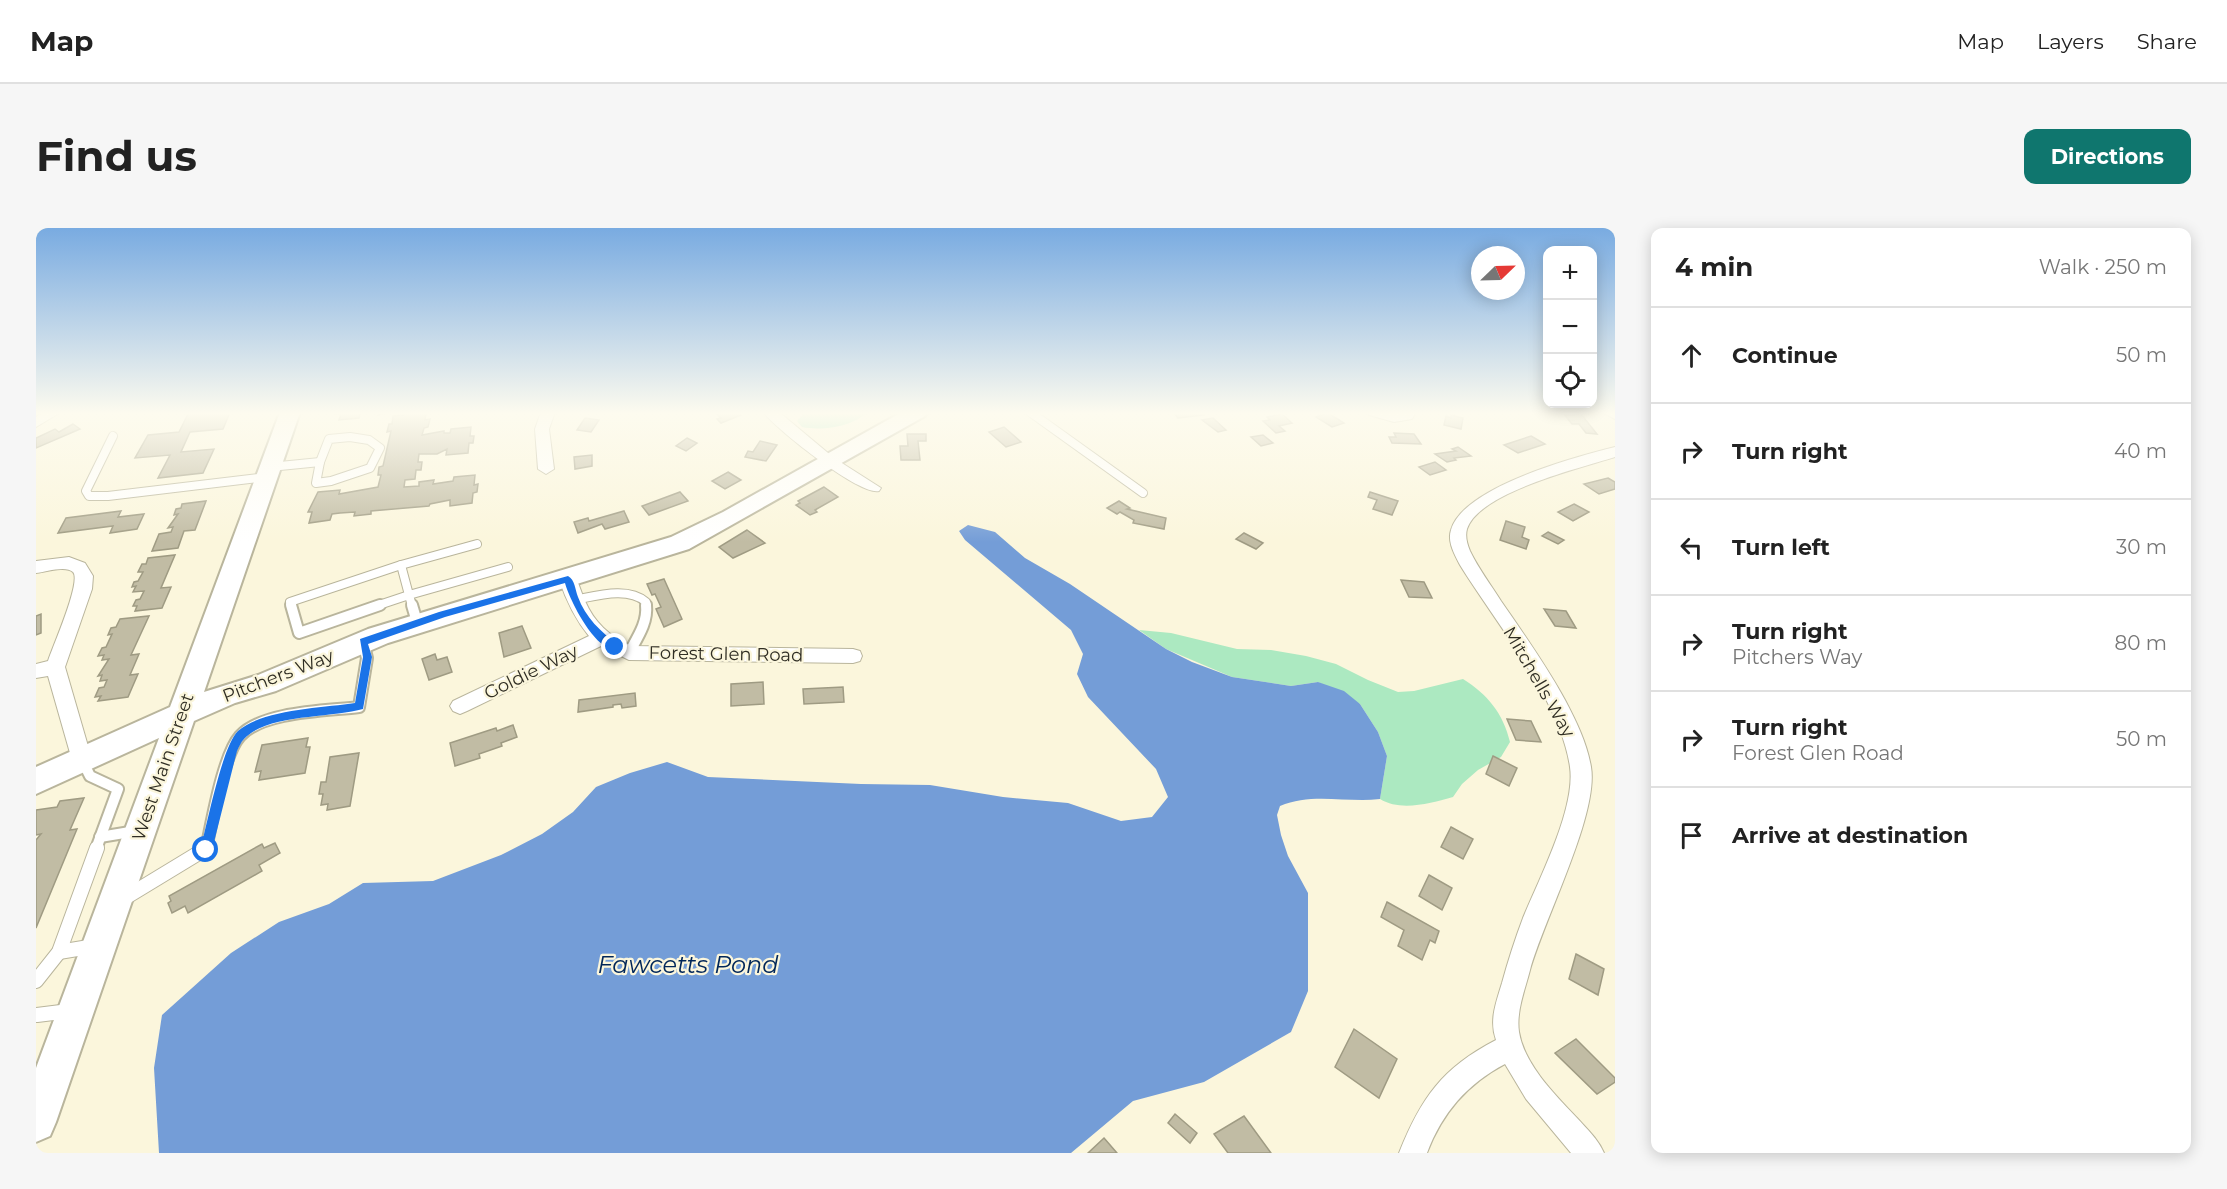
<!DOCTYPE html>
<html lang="en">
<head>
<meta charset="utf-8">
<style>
  :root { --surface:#fff; --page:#f6f6f6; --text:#222; --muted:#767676; --line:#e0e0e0; --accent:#0f766e }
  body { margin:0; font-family:Montserrat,sans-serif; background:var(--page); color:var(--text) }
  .controls { position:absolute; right:18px; top:18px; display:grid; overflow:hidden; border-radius:12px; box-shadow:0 3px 15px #0003 }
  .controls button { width:54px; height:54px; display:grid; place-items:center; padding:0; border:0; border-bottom:2px solid var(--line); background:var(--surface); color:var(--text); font:30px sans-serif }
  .compass { position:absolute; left:1435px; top:18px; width:54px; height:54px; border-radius:50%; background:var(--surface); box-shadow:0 3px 15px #0003; rotate:67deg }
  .stop { position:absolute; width:18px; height:18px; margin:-14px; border:4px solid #1a73e8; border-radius:50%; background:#fff }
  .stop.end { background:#1a73e8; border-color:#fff; box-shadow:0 2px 6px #0008 }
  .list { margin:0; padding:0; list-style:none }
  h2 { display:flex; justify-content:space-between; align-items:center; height:78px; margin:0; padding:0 24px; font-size:26px }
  h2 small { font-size:20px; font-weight:400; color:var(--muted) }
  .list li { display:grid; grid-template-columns:39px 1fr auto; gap:18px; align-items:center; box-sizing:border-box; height:96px; padding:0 24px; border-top:2px solid var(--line) }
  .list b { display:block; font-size:22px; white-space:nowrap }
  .list p { margin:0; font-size:20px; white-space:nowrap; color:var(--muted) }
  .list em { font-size:20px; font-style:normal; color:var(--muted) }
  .icon { flex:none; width:33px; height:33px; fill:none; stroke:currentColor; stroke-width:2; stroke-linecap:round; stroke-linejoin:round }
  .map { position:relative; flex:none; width:1579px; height:925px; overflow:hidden; border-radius:12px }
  header { display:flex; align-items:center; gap:36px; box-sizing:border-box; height:84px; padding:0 30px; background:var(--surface); border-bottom:2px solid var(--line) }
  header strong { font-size:28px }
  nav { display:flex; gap:33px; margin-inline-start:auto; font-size:21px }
  .intro { display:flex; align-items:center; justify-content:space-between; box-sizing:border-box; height:144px; padding:0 36px }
  h1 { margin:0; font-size:42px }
  .button { padding:15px 27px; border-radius:12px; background:var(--accent); color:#fff; font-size:21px; font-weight:700 }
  main { display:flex; gap:36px; padding:0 36px }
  aside { flex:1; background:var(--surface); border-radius:12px; box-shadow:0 3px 15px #0003 }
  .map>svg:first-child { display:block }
  .green { fill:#ace9c1 }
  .water { fill:#749dd7 }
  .building { fill:#c1bca4; stroke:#9f9b83; stroke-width:1.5 }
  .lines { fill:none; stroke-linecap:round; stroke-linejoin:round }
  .lane-far2-casing { stroke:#b9b59c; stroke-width:10 }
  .lane-far1-casing { stroke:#b9b59c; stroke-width:14 }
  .lane-casing { stroke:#b9b59c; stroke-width:16 }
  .street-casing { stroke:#b9b59c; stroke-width:2 }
  .secondary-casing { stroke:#b9b59c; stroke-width:4 }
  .lane-far2 { stroke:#fff; stroke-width:8 }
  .lane-far1 { stroke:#fff; stroke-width:10 }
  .lane { stroke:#fff; stroke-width:14 }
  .street { fill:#fff; fill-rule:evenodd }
  .secondary { fill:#fff; fill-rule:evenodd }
  .route { fill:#1a73e8 }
  .labels { text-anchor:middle; stroke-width:4.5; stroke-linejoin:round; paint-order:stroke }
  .street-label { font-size:18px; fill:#302e24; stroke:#fbf6dc }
  .near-water-label { font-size:24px; font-style:italic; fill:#002659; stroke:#fbf6dc }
</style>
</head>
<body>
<header>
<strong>Map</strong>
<nav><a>Map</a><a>Layers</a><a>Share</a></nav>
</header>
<div class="intro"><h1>Find us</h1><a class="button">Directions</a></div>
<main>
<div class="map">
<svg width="1579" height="925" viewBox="0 0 1579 925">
  <rect width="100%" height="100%" fill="#fbf6dc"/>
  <g class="green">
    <path d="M769 184H831C817 199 785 203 766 199L761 193Z"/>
    <path d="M1103 402 1135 405 1201 421 1235 422 1270 428 1300 436 1332 452 1362 464 1378 463 1427 451C1452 467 1467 485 1474 514L1465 529 1442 542 1426 556 1417 569C1395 575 1365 584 1344 571L1351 528 1342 504 1324 476 1282 454 1255 458 1196 449 1130 421Z"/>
  </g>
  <path class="water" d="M932 297 959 304 989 330 1034 356 1130 421 1156 434 1196 449 1255 458 1282 454 1308 463 1324 476 1342 504 1351 528 1344 571C1310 575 1276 564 1244 578L1241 587 1245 607 1252 628 1272 665V763L1255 804 1168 854 1097 873 1035 925H123L118 840 126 787 195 725 243 694 293 676 327 655 397 653 465 627 506 606 537 584 560 559 594 545 631 534 672 549 825 556 894 557 967 569 1032 575 1085 593 1116 589 1132 569 1120 541 1052 469 1041 446 1047 426 1035 402 929 312 923 303Z"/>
  <g class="building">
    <path d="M153 184H194L187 201 154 204 145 224 178 221 167 245 122 250 134 227 99 230 112 207 143 204Z"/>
    <path d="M299 184H356L342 187 343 185H324L323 190 303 192 305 186H298Z"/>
    <path d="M369 184 390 185 389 192 394 191 392 199 388 200 386 207 408 203V205H414L415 201 435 199 434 208H438L437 215H433L432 225 410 227 411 221 401 226H383L382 234H386L385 242H380L379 251 369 252 368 259 383 258V254L398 252 397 256 417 253 418 249 439 247 438 257 442 256 441 264 437 265 436 275 414 278V272L394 276 393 278 335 283V286L318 288 319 284 304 285 296 286 294 292 273 295 276 284H272L282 264 304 262 303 266 342 259 345 247H342L343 239 347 238 355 203 351 204 353 196H356L357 188 368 187Z"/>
    <path d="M679 184H701L705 187 685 195 681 191 685 190Z"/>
    <path d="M1137 184H1166L1168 187 1142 190Z"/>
    <path d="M1292 185 1308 195 1296 199 1280 189Z"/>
    <path d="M1527 185 1545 186 1561 206 1550 205 1543 196H1536Z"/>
    <path d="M1246 186 1256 195 1243 198 1249 203 1240 205 1227 193 1234 192 1231 189Z"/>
    <path d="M1415 187 1427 190 1425 201 1408 197 1410 188 1415 190Z"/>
    <path d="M549 190 563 192 555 204 541 202Z"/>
    <path d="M1177 190 1190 202 1182 204 1166 192Z"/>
    <path d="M37 196 44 201 0 220V210L19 201 23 204Z"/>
    <path d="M968 199 985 214 970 219 953 204Z"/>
    <path d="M1358 205 1378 206 1385 216 1356 215 1353 209H1360Z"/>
    <path d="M871 206H890V213H882L884 232H865L864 218H872Z"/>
    <path d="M1227 207 1237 215 1225 218 1215 209Z"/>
    <path d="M1495 208 1509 216 1482 225 1468 217Z"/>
    <path d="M651 210 661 215 650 223 640 218Z"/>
    <path d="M724 213 741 217 730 233 709 229 712 223 717 224Z"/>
    <path d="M1422 219 1435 228 1418 230 1420 232 1411 234 1399 226 1420 223 1416 221Z"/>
    <path d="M556 227V238L539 241 538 229Z"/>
    <path d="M1399 234 1410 242 1394 247 1383 239Z"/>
    <path d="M692 244 705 252 689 261 676 253Z"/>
    <path d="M1572 250 1579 254V261L1563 266 1548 256Z"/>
    <path d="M788 259 802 269 779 282 781 284 774 287 760 277 764 275 762 273Z"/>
    <path d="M644 264 652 273 613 287 606 278Z"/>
    <path d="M1334 264 1362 273 1356 287 1337 281 1341 272 1332 269Z"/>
    <path d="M170 273 159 302 148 303 142 320 116 323 123 306 135 304 137 299 132 300 142 286 138 287 140 281 145 280 146 276Z"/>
    <path d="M1083 273 1094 280 1091 281 1130 290 1128 301 1097 295 1098 292 1084 284 1081 286 1071 280Z"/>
    <path d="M1538 276 1553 284 1537 293 1522 284Z"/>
    <path d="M85 283 82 289 108 286 101 301 74 305 77 298 22 305 30 290Z"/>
    <path d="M588 283 593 294 569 301 566 296 542 305 538 294 552 290 553 293Z"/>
    <path d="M1470 293 1489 299 1486 309 1493 312 1490 321 1464 312Z"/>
    <path d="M711 302 729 315 697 330 683 319Z"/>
    <path d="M1512 304 1528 312 1522 316 1506 308Z"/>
    <path d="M1208 305 1227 315 1220 321 1200 311Z"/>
    <path d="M139 327 125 360 135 359 126 380 99 383 101 378H97L100 372 104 371 108 363 97 364 100 358 96 359 98 354 102 353 107 344H102L106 336H110L112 330Z"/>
    <path d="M628 351 646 391 628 399 620 381 625 379 619 366 616 367 611 356Z"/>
    <path d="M1365 352 1388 354 1396 370 1373 369Z"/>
    <path d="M1508 381 1530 383 1540 400 1519 398Z"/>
    <path d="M5 386V405L0 407V388Z"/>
    <path d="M113 388 95 427 103 426 94 447 102 446 92 469 62 473 65 468 59 469 63 460 68 459 71 452 64 453 66 447 62 448 73 431 66 432 68 427 62 428 66 420 70 419 76 406 72 407 75 400 80 399 84 391Z"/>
    <path d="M486 398 495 420 468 429 463 405Z"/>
    <path d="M399 426 401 432 411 429 416 444 393 452 386 431Z"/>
    <path d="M727 454 728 476 695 478V456Z"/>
    <path d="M807 459 808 474 768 476 767 461Z"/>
    <path d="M599 465 600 478 586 480 585 476 577 477V479L542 484 543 472Z"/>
    <path d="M1471 491 1495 493 1505 514 1480 512Z"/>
    <path d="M477 497 481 509 465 515 466 518 443 526 444 530 419 538 414 515 460 500 461 503Z"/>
    <path d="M272 510 270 519H274L269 545 223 552 225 543 219 544 226 517Z"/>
    <path d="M323 525 314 578 291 582 292 576 285 577 287 566H283L285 554H290L294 529Z"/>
    <path d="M1457 528 1481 540 1473 558 1450 546Z"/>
    <path d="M48 570 34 602 41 601 0 700V612L5 606 0 607V582L21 579 24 573Z"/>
    <path d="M1415 599 1437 611 1427 631 1405 619Z"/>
    <path d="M239 615 244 625 223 637 226 643 152 685 149 678 136 685 132 675 135 673 133 668 226 616 228 620Z"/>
    <path d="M1393 647 1416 660 1406 682 1383 668Z"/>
    <path d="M1351 674 1403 703 1399 715 1394 712 1386 732 1362 718 1368 702 1345 689Z"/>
    <path d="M1540 726 1568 741 1562 767 1533 751Z"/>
    <path d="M1318 801 1361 831 1343 870 1299 839Z"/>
    <path d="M1540 811 1579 850V854L1561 866 1519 825Z"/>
    <path d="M1139 886 1161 905 1154 915 1132 895Z"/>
    <path d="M1208 888 1235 925H1192L1178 906Z"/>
    <path d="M1068 910 1081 925H1052Z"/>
  </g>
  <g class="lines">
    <g class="lane-far2-casing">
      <g id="lane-far2">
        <path d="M994 184 1107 265"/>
        <path d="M77 208 50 263 53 268H72L231 249"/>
        <path d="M314 209 333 212 344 220 334 240 295 253 280 255 284 234 293 211Z"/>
        <path d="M234 239 284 234"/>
        <path d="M365 337 373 367 472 339"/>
        <path d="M538 372C560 368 592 358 610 374L611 378"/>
        <path d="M255 378 254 374 365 337 441 316"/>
        <path d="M340 378 373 367 376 378"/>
      </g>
    </g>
    <g class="lane-far1-casing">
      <g id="lane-far1">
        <path d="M255 377 263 405 344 377"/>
        <path d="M376 377 381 394"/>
        <path d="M593 425C601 410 612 395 610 377"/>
        <path d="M46 532 54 548 82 561 60 621"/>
        <path d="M64 609 100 603"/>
        <path d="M170 621C176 594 187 527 204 508 227 483 291 483 323 479L331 430 327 414"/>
      </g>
    </g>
    <g class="lane-casing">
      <g id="lane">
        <path d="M87 671 171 620"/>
        <path d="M23 724 59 718"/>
        <path d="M0 753 23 724 61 620"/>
        <path d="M1 787 33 783"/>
      </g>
    </g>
    <g class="street-casing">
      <g id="street">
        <path d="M8 184H25L0 199V189Z"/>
        <path d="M505 184H519L513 201 518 241 510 246 502 241 499 201Z"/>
        <path d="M727 184H743L798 230 845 260 843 263C824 268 740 201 727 184Z"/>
        <path d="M1331 184H1380L1376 191 1358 194 1333 187Z"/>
        <path d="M1566 184H1579V191Z"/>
        <path d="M1579 219V229C1545 240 1443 264 1431 301 1429 308 1431 316 1434 323 1442 340 1455 357 1465 373 1487 405 1510 437 1529 472 1540 493 1551 515 1555 539 1563 586 1508 691 1494 742 1489 762 1480 783 1483 804 1488 836 1519 867 1541 890 1551 901 1562 911 1568 925H1535L1490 871 1469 836C1431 856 1406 885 1391 925H1363C1385 870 1406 840 1460 812 1453 792 1460 775 1466 755 1472 733 1479 711 1487 690 1503 651 1540 580 1534 539 1525 473 1459 394 1424 337 1419 327 1411 314 1415 302 1427 259 1539 229 1579 219Z"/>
        <path d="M33 329 49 335 57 348 56 361 29 439 56 532 53 538 46 540 39 538 36 532 12 448 0 450V436L12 433C16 420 46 353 37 344 30 337 9 344 0 345V333Z"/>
        <path d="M532 345 538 347C543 355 545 364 549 373 558 394 574 409 595 418L817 421 824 423 826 428 824 433 817 435 593 432 565 418 431 483 424 486 417 483 414 478 417 473 553 408C539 391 530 372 523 351L526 347Z"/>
      </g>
    </g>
    <g class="secondary-casing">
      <path id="secondary" d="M244 184H264L168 464 222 447 332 401 635 309 687 284 866 184H892L889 188 653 321 352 415 240 463 199 475 158 493 20 894 14 908 0 914V840L123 510 0 566V539L134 479Z"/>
    </g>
    <use href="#lane-far2" class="lane-far2"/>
    <use href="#lane-far1" class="lane-far1"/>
    <use href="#lane" class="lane"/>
    <use href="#street" class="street"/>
    <use href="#secondary" class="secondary"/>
  </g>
  <linearGradient id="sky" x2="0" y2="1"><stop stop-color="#79abe1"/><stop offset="0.59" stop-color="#fdfbef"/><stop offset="1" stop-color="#fdfbef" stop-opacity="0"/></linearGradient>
  <rect width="1579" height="314" fill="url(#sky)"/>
  <path class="route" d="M532 348C539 352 539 361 542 369 549 389 565 404 582 417V422C560 425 534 373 529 355L409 389 332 416 336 429 327 481C296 490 230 486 208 511 205 514 203 519 201 523L176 622 174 626H166L164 622C171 598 186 518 202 503 228 481 286 480 319 475L327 429 324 411 403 384Z"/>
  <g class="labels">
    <g class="street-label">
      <text transform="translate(690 426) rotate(1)" y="6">Forest Glen Road</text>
      <text transform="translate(495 444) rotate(-26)" y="6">Goldie Way</text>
      <text transform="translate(242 448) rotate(-21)" y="6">Pitchers Way</text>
      <text transform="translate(1503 454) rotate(60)" y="6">Mitchells Way</text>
      <text transform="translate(127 539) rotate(-71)" y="6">West Main Street</text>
    </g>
    <g class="near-water-label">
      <text x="652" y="745">Fawcetts Pond</text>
    </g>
  </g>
</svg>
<div class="controls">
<button>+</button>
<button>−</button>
<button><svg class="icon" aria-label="locate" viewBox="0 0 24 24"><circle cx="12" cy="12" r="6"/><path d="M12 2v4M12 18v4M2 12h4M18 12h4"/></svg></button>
</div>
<svg class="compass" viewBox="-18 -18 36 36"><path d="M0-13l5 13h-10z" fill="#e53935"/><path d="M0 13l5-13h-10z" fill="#767676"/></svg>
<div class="stop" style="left:170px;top:622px"></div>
<div class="stop end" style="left:579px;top:419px"></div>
</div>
<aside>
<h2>4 min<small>Walk · 250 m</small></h2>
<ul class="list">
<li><svg class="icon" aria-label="ahead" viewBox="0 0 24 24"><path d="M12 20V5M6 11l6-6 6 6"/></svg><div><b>Continue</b></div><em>50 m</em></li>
<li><svg class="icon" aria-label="right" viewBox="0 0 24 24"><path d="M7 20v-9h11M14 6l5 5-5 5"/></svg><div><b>Turn right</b></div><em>40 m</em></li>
<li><svg class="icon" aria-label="left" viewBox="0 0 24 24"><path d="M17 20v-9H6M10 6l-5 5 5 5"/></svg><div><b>Turn left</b></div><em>30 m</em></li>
<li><svg class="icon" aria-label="right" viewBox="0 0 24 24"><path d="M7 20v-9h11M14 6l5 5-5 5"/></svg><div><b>Turn right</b><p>Pitchers Way</p></div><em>80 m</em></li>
<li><svg class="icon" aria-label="right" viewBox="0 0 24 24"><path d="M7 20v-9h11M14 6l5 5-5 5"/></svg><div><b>Turn right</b><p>Forest Glen Road</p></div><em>50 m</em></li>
<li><svg class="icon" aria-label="arrive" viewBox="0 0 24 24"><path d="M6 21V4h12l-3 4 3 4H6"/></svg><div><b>Arrive at destination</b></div></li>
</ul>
</aside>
</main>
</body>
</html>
